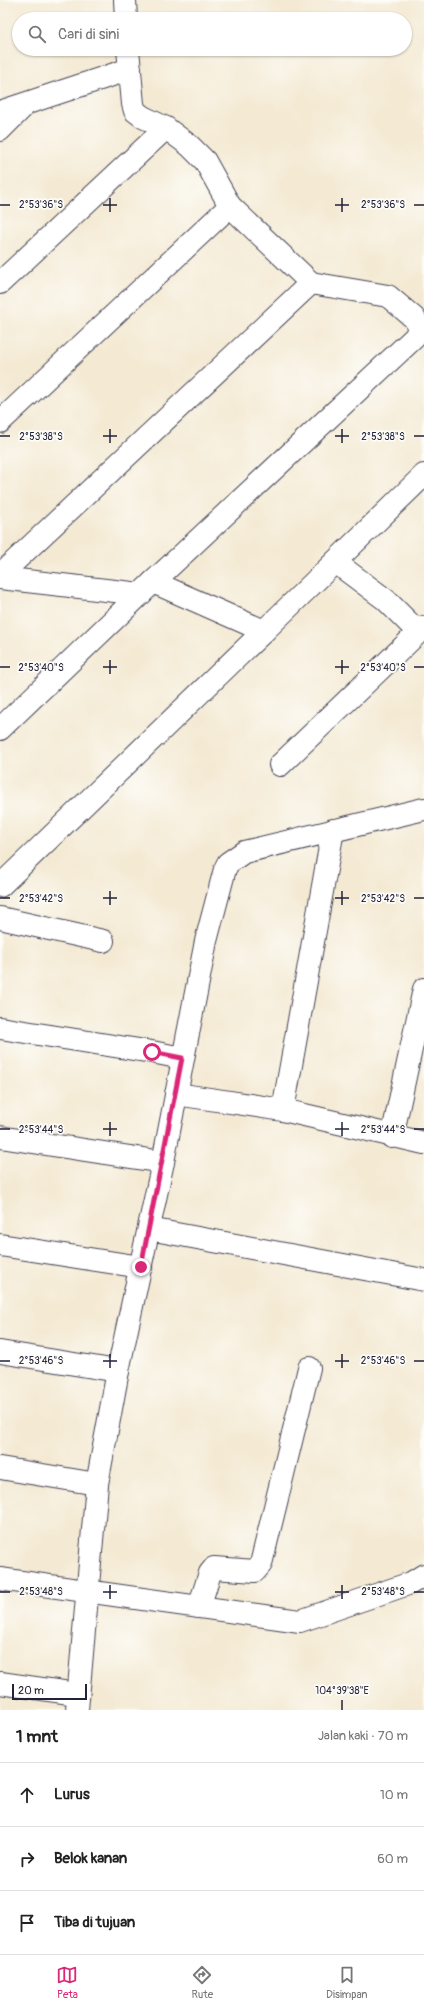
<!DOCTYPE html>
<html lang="id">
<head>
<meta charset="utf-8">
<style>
  :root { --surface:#fff; --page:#f6f6f6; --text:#222; --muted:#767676; --line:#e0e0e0; --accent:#db2777 }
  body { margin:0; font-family:Pangolin,sans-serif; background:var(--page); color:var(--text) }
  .scale { position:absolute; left:12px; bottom:10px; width:75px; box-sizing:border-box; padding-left:4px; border:2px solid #22223b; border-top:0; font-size:11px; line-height:14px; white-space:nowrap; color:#22223b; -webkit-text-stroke:3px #fdfcf7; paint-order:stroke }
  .stop { position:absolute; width:12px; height:12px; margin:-9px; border:3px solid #db2777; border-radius:50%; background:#fff }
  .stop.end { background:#db2777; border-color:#fff; box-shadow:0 1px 4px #0008 }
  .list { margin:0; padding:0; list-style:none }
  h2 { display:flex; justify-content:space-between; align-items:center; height:52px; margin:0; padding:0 16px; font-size:17px }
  h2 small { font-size:13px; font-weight:400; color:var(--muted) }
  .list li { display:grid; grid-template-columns:26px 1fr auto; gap:12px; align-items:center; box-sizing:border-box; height:64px; padding:0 16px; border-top:1px solid var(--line) }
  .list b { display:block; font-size:15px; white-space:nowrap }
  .list em { font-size:13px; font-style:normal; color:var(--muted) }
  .icon { flex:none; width:22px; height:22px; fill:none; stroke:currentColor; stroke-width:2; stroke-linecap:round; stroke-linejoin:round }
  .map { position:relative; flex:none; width:424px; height:1710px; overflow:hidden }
  .search { position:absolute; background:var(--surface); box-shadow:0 1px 3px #0004; left:12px; right:12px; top:12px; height:44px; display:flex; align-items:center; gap:10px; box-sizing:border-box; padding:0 14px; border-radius:22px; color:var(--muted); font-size:15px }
  .sheet { height:244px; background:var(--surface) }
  nav { display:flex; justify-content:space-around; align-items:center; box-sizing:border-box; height:56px; border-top:1px solid var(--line); background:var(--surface); font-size:11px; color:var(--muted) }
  nav a { display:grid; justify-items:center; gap:2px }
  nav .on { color:var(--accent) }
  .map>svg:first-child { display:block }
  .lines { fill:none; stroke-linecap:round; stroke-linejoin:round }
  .street-casing { stroke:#424052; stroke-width:24 }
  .street { stroke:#fff; stroke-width:22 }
  .route { stroke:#db2777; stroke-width:5 }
  .ticks { fill:none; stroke:#22223b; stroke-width:1.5 }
  .ticks-label { font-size:10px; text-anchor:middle; fill:#22223b; stroke:#fdfcf7; stroke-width:3.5; stroke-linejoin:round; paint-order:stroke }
</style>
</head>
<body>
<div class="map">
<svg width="424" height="1710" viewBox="0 0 424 1710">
  <rect width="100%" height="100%" fill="#fdfcf7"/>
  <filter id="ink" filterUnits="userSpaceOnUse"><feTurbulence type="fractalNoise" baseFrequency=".025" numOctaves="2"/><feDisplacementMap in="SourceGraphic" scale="8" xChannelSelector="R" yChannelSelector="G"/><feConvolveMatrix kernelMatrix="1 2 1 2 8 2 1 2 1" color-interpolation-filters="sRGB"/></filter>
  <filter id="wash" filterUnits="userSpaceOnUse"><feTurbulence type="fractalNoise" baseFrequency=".012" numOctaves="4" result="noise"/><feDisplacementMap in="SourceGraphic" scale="16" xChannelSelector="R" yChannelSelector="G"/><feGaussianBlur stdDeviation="0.9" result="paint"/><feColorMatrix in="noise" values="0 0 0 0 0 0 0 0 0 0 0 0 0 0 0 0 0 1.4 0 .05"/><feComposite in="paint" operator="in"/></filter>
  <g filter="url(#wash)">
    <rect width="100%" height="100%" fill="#f4ead4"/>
  </g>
  <g filter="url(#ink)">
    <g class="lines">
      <g class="street-casing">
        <g id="street">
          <path d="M125 0 126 19"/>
          <path d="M0 112 130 69"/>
          <path d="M0 130 24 106"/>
          <path d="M0 283 166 128"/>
          <path d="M0 422 230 206"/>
          <path d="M335 562 386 600 418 632"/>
          <path d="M0 575 311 283 230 206 205 161 190 146 166 128 143 117 135 111 133 104 128 49"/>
          <path d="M0 578 141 594"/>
          <path d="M264 631 424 475"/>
          <path d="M0 729 153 582 415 337C419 330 419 325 414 318L388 296 311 283"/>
          <path d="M280 765 424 627"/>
          <path d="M0 886 264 631 153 582"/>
          <path d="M0 918 103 941"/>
          <path d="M0 1028 152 1052 182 1058"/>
          <path d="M176 1094 283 1110 424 1143"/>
          <path d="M283 1110 333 830"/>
          <path d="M0 1137 163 1162"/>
          <path d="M392 1137 424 989"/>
          <path d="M149 1229 424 1280"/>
          <path d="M0 1245 141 1267"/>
          <path d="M0 1352 118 1371"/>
          <path d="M0 1468 97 1484"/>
          <path d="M0 1579 300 1621 411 1583 424 1575"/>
          <path d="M199 1607 210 1573 214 1568 255 1571 261 1564 309 1368"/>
          <path d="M0 1683 77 1694"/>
          <path d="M77 1710 97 1484 118 1371 163 1162 206 941 225 869 228 863 244 852 424 809"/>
        </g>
      </g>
      <use href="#street" class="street"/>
    </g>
  </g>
  <g class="lines" filter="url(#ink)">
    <path class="route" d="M141 1267 182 1058 152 1052"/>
  </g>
  <path class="ticks" d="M110 198V212M342 198V212M0 205H10M103 205H117M335 205H349M414 205H424M110 429V443M342 429V443M0 436H10M103 436H117M335 436H349M414 436H424M110 660V674M342 660V674M0 667H10M103 667H117M335 667H349M414 667H424M110 891V905M342 891V905M0 898H10M103 898H117M335 898H349M414 898H424M110 1122V1136M342 1122V1136M0 1129H10M103 1129H117M335 1129H349M414 1129H424M110 1354V1368M342 1354V1368M0 1361H10M103 1361H117M335 1361H349M414 1361H424M110 1585V1599M342 1585V1599M0 1592H10M103 1592H117M335 1592H349M414 1592H424M342 1700V1710"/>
  <g class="ticks-label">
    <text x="41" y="208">2°53'36"S</text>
    <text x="383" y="208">2°53'36"S</text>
    <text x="41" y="440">2°53'38"S</text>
    <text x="383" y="440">2°53'38"S</text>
    <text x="41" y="671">2°53'40"S</text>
    <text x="383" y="671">2°53'40"S</text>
    <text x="41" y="902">2°53'42"S</text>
    <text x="383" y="902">2°53'42"S</text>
    <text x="41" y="1133">2°53'44"S</text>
    <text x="383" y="1133">2°53'44"S</text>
    <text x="41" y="1364">2°53'46"S</text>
    <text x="383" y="1364">2°53'46"S</text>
    <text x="41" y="1595">2°53'48"S</text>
    <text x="383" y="1595">2°53'48"S</text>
    <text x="342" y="1694">104°39'38"E</text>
  </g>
</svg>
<div class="scale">20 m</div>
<div class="stop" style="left:152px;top:1052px"></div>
<div class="stop end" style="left:141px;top:1267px"></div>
<div class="search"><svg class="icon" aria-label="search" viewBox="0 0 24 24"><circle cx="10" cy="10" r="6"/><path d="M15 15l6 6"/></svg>Cari di sini</div>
</div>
<section class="sheet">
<h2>1 mnt<small>Jalan kaki · 70 m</small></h2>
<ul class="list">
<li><svg class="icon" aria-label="ahead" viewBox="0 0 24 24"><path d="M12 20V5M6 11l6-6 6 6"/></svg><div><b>Lurus</b></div><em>10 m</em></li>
<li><svg class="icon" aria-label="right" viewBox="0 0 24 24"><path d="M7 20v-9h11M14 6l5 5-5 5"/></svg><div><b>Belok kanan</b></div><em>60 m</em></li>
<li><svg class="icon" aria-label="arrive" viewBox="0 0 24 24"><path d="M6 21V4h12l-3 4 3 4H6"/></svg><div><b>Tiba di tujuan</b></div></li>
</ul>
</section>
<nav>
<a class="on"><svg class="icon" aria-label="map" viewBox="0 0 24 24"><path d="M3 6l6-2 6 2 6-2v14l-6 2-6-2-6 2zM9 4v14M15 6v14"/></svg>Peta</a>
<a><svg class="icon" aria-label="directions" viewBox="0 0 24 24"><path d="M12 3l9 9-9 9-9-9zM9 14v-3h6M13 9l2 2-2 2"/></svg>Rute</a>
<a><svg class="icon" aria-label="saved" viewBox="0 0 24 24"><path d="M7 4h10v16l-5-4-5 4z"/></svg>Disimpan</a>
</nav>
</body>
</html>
